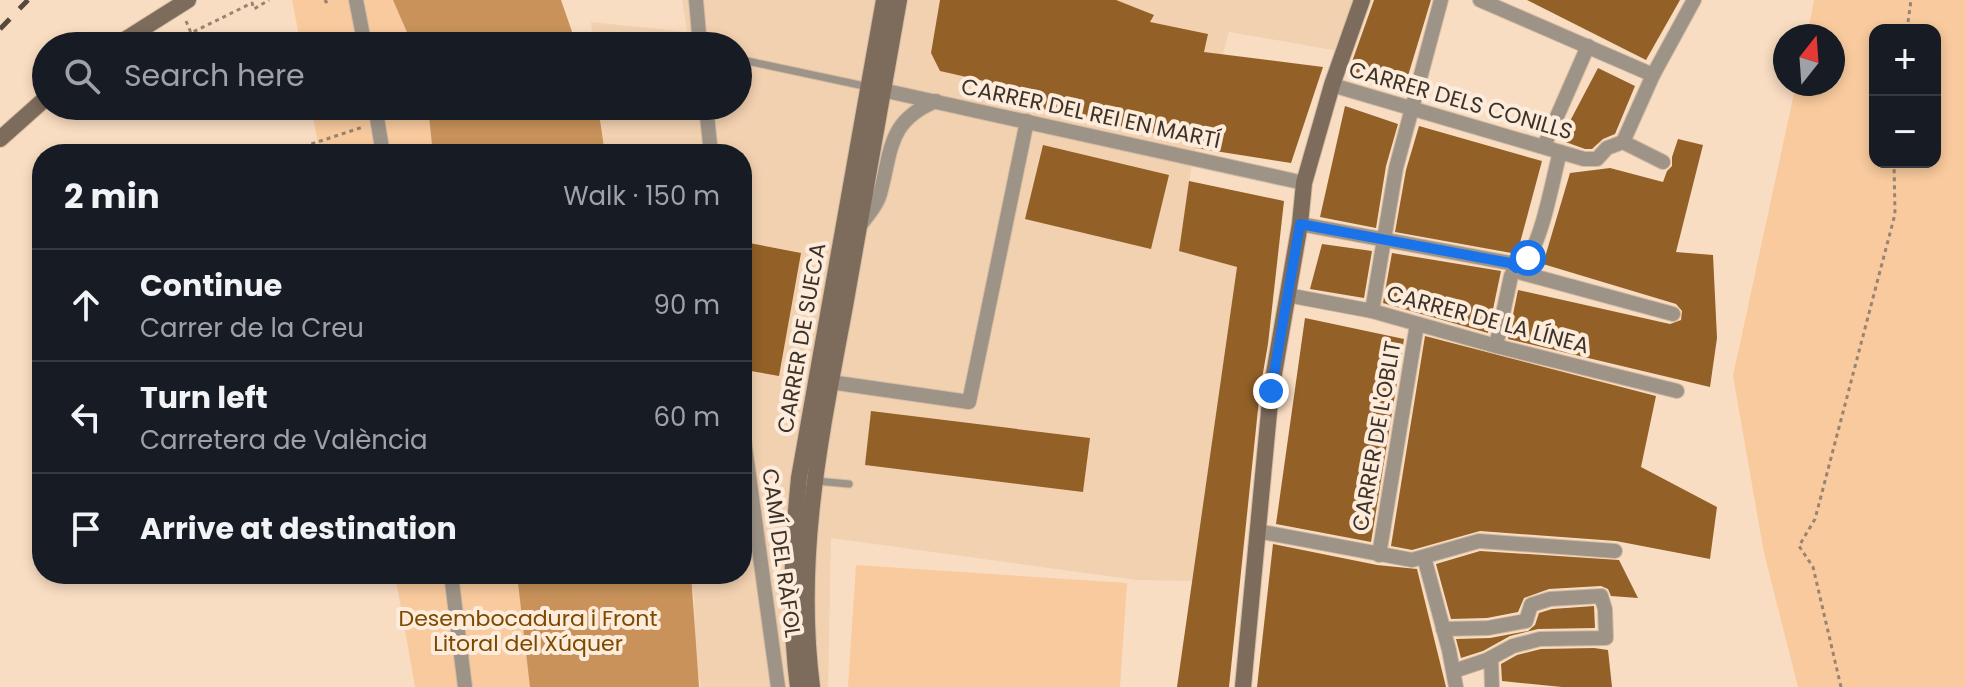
<!DOCTYPE html>
<html lang="en">
<head>
<meta charset="utf-8">
<style>
  :root { --surface:#171b24; --page:#242831; --text:#f1f3f6; --muted:#9ea1a6; --line:#363941 }
  body { margin:0; font-family:Poppins,sans-serif; background:var(--page); color:var(--text) }
  .controls { position:absolute; right:24px; top:24px; display:grid; overflow:hidden; border-radius:16px; box-shadow:0 4px 12px #0003 }
  .controls button { width:72px; height:72px; display:grid; place-items:center; padding:0; border:0; border-bottom:2px solid var(--line); background:var(--surface); color:var(--text); font:40px sans-serif }
  .compass { position:absolute; left:1773px; top:24px; width:72px; height:72px; border-radius:50%; background:var(--surface); box-shadow:0 4px 12px #0003; rotate:17deg }
  .stop { position:absolute; width:24px; height:24px; margin:-18px; border:6px solid #1a73e8; border-radius:50%; background:#fff }
  .stop.end { background:#1a73e8; border-color:#fff; box-shadow:0 2px 8px #0008 }
  .list { margin:0; padding:0; list-style:none }
  h2 { display:flex; justify-content:space-between; align-items:center; height:104px; margin:0; padding:0 32px; font-size:34px }
  h2 small { font-size:26px; font-weight:400; color:var(--muted) }
  .list li { display:grid; grid-template-columns:52px 1fr auto; gap:24px; align-items:center; box-sizing:border-box; height:112px; padding:0 32px; border-top:2px solid var(--line) }
  .list b { display:block; font-size:30px; white-space:nowrap }
  .list p { margin:0; font-size:26px; white-space:nowrap; color:var(--muted) }
  .list em { font-size:26px; font-style:normal; color:var(--muted) }
  .icon { flex:none; width:44px; height:44px; fill:none; stroke:currentColor; stroke-width:2; stroke-linecap:round; stroke-linejoin:round }
  .map { position:relative; flex:none; width:1965px; height:687px; overflow:hidden }
  .search { position:absolute; background:var(--surface); box-shadow:0 4px 12px #0003; left:32px; top:32px; width:720px; height:88px; display:flex; align-items:center; gap:20px; box-sizing:border-box; padding:0 28px; border-radius:44px; color:var(--muted); font-size:30px }
  .panel { position:absolute; background:var(--surface); box-shadow:0 4px 12px #0003; left:32px; top:144px; width:720px; height:440px; border-radius:32px }
  .map>svg:first-child { display:block }
  .built { fill:#f2d1b0 }
  .green { fill:#f8ca9d; fill-rule:evenodd }
  .water { fill:#c8925a }
  .building { fill:#936127 }
  .lines { fill:none; stroke-linecap:round; stroke-linejoin:round }
  .lane-casing { stroke:#d3bba3; stroke-width:9 }
  .street-casing { stroke:#d3bba3; stroke-width:16 }
  .secondary-casing { stroke:#d3bba3; stroke-width:18 }
  .path { stroke:#978472; stroke-width:3; stroke-dasharray:4 4; stroke-linecap:butt }
  .lane { stroke:#9e9387; stroke-width:7 }
  .street { stroke:#9e9387; stroke-width:14 }
  .secondary { stroke:#7d6c5c; stroke-width:16 }
  .rail { stroke:#57493d; stroke-width:5; stroke-dasharray:14 14; stroke-linecap:butt }
  .route { stroke:#1a73e8; stroke-width:10 }
  .labels { text-anchor:middle; stroke-width:8; stroke-linejoin:round; paint-order:stroke }
  .street-label { font-size:22px; fill:#3d3228; stroke:#fdecdc }
  .park-label { font-size:22px; fill:#7d4a00; stroke:#fdecdc }
</style>
</head>
<body>
<div class="map">
<svg width="1965" height="687" viewBox="0 0 1965 687">
  <rect width="100%" height="100%" fill="#f9ddc2"/>
  <path class="built" d="M682 0H1372L1350 53 1229 32 1192 163 1179 250 1237 267 1192 581 1137 580 831 538 828 687H701L695 658 694 596 690 574H742V154H605L599 106H738V46H593L591 22 687 32Z"/>
  <g class="green">
    <path d="M292 0H536L544 46H301Z"/>
    <path d="M1814 0H1965V687H1798L1764 553 1733 376 1796 84H1833V36H1807ZM1875 30H1935V162H1875Z"/>
    <path d="M311 106H555L564 154H320Z"/>
    <path d="M856 565 1127 583 1120 687H848Z"/>
    <path d="M395 574H641L661 687H415Z"/>
  </g>
  <g class="water">
    <path d="M393 0H561L577 46H413Z"/>
    <path d="M428 106H598L605 154H433Z"/>
    <path d="M517 574H691L699 687H530Z"/>
  </g>
  <g class="building">
    <path d="M940 0H1116L1154 15 1150 22 1208 34 1204 52 1323 67 1291 163 1196 148 1198 143 1038 108 1041 94 940 71 931 53Z"/>
    <path d="M1374 0H1431L1404 89 1348 73Z"/>
    <path d="M1527 0H1680L1646 60Z"/>
    <path d="M1598 68 1635 86 1615 134 1603 139 1592 149H1585L1560 140Z"/>
    <path d="M1345 106 1398 124 1386 166 1376 228 1320 217Z"/>
    <path d="M1419 126 1542 161 1517 254 1395 232 1406 170Z"/>
    <path d="M1678 139 1703 145 1676 252 1713 255 1717 338 1710 387 1508 339 1518 290 1670 324 1681 320 1682 311 1676 304 1543 264 1570 173 1610 168 1663 182 1667 171 1672 166V157Z"/>
    <path d="M1043 145 1169 175 1151 249 1025 219Z"/>
    <path d="M1189 181 1284 201 1268 344 1260 390 1229 687H1177L1237 267 1179 251Z"/>
    <path d="M744 242 801 253 779 376 745 370 750 344 742 342Z"/>
    <path d="M1322 244 1372 251 1364 298 1310 289Z"/>
    <path d="M1392 253 1501 271 1488 333 1383 303Z"/>
    <path d="M1305 318 1404 339 1371 542 1276 524Z"/>
    <path d="M1425 336 1656 396 1641 467 1717 507 1710 559 1616 541 1480 531 1412 550 1391 546Z"/>
    <path d="M871 411 1090 438 1083 492 865 465Z"/>
    <path d="M1273 544 1377 565 1417 569 1446 687H1257Z"/>
    <path d="M1480 551 1619 560 1638 598 1611 596 1608 589 1601 586 1549 589 1524 598 1518 612 1487 618 1451 619 1436 564Z"/>
    <path d="M1594 606 1595 628 1538 629 1510 636 1483 651 1461 658 1456 639 1490 638 1528 631 1535 625 1539 613 1552 609Z"/>
    <path d="M1594 648 1608 650 1612 687H1562L1502 681 1501 664 1517 655 1541 649Z"/>
  </g>
  <g class="lines">
    <g class="lane-casing">
      <g id="lane">
        <path d="M738 59 869 87"/>
        <path d="M816 481 849 484"/>
      </g>
    </g>
    <g class="street-casing">
      <g id="street">
        <path d="M356 0 365 46"/>
        <path d="M696 0 700 46"/>
        <path d="M1480 0 1653 75"/>
        <path d="M1332 85 1584 159H1597L1607 148 1623 142 1663 162"/>
        <path d="M873 88 1304 183"/>
        <path d="M375 106 383 154"/>
        <path d="M706 106 711 154"/>
        <path d="M1623 142 1653 75 1694 0"/>
        <path d="M1544 146 1588 46"/>
        <path d="M1300 224 1510 263 1522 273 1673 314"/>
        <path d="M859 227C866 217 877 206 880 194 892 151 887 121 936 101"/>
        <path d="M1287 295 1372 311 1496 346 1677 391"/>
        <path d="M1372 311 1396 168 1441 0"/>
        <path d="M1496 346 1511 276C1515 268 1522 264 1528 257 1543 236 1553 178 1560 152"/>
        <path d="M830 382 969 402 1027 121"/>
        <path d="M742 425 778 687"/>
        <path d="M1257 531 1412 560 1479 541 1615 551"/>
        <path d="M1379 555 1417 324"/>
        <path d="M1424 557 1449 650 1456 687"/>
        <path d="M451 574 465 687"/>
        <path d="M1443 629 1488 628 1526 621 1531 605 1550 599 1601 596 1605 609 1606 638 1540 639 1513 646 1487 660 1454 671"/>
        <path d="M1491 658 1492 687"/>
      </g>
    </g>
    <g class="secondary-casing">
      <g id="secondary">
        <path d="M115 46 188 0"/>
        <path d="M0 139 46 98"/>
        <path d="M798 687C789 617 792 548 799 478L884 0"/>
        <path d="M812 687C795 555 821 435 845 306 863 204 881 102 899 0"/>
        <path d="M1243 687 1271 391 1300 224 1304 183 1332 85 1362 0"/>
      </g>
    </g>
    <g class="path">
      <path d="M325 0 326 2 330 0"/>
      <path d="M186 21 191 33 252 3 254 9 269 0"/>
      <path d="M1907 30 1911 0"/>
      <path d="M281 154 363 127"/>
      <path d="M1841 687 1813 567 1799 546 1815 519 1895 214 1894 162"/>
    </g>
    <use href="#lane" class="lane"/>
    <use href="#street" class="street"/>
    <use href="#secondary" class="secondary"/>
    <path class="rail" d="M0 29 28 0"/>
  </g>
  <g class="lines">
    <path class="route" d="M1271 391 1300 224 1510 263 1516 268 1528 258"/>
  </g>
  <g class="labels">
    <g class="street-label">
      <text transform="translate(1461 100) rotate(16)" y="8">CARRER DELS CONILLS</text>
      <text transform="translate(1091 113) rotate(12)" y="8">CARRER DEL REI EN MARTÍ</text>
      <text transform="translate(1488 319) rotate(15)" y="8">CARRER DE LA LÍNEA</text>
      <text transform="translate(801 338) rotate(-80)" y="8">CARRER DE SUECA</text>
      <text transform="translate(1376 436) rotate(-80)" y="8">CARRER DE L'OBLIT</text>
      <text transform="translate(782 553) rotate(82)" y="8">CAMÍ DEL RÀFOL</text>
    </g>
    <g class="park-label">
      <text x="528" y="626">Desembocadura i Front<tspan x="528" dy="25">Litoral del Xúquer</tspan></text>
    </g>
  </g>
</svg>
<div class="controls">
<button>+</button>
<button>−</button>
</div>
<svg class="compass" viewBox="-18 -18 36 36"><path d="M0-13l5 13h-10z" fill="#e53935"/><path d="M0 13l5-13h-10z" fill="#9ea1a6"/></svg>
<div class="stop" style="left:1528px;top:258px"></div>
<div class="stop end" style="left:1271px;top:391px"></div>
<div class="search"><svg class="icon" aria-label="search" viewBox="0 0 24 24"><circle cx="10" cy="10" r="6"/><path d="M15 15l6 6"/></svg>Search here</div>
<section class="panel">
<h2>2 min<small>Walk · 150 m</small></h2>
<ul class="list">
<li><svg class="icon" aria-label="ahead" viewBox="0 0 24 24"><path d="M12 20V5M6 11l6-6 6 6"/></svg><div><b>Continue</b><p>Carrer de la Creu</p></div><em>90 m</em></li>
<li><svg class="icon" aria-label="left" viewBox="0 0 24 24"><path d="M17 20v-9H6M10 6l-5 5 5 5"/></svg><div><b>Turn left</b><p>Carretera de València</p></div><em>60 m</em></li>
<li><svg class="icon" aria-label="arrive" viewBox="0 0 24 24"><path d="M6 21V4h12l-3 4 3 4H6"/></svg><div><b>Arrive at destination</b></div></li>
</ul>
</section>
</div>
</body>
</html>
